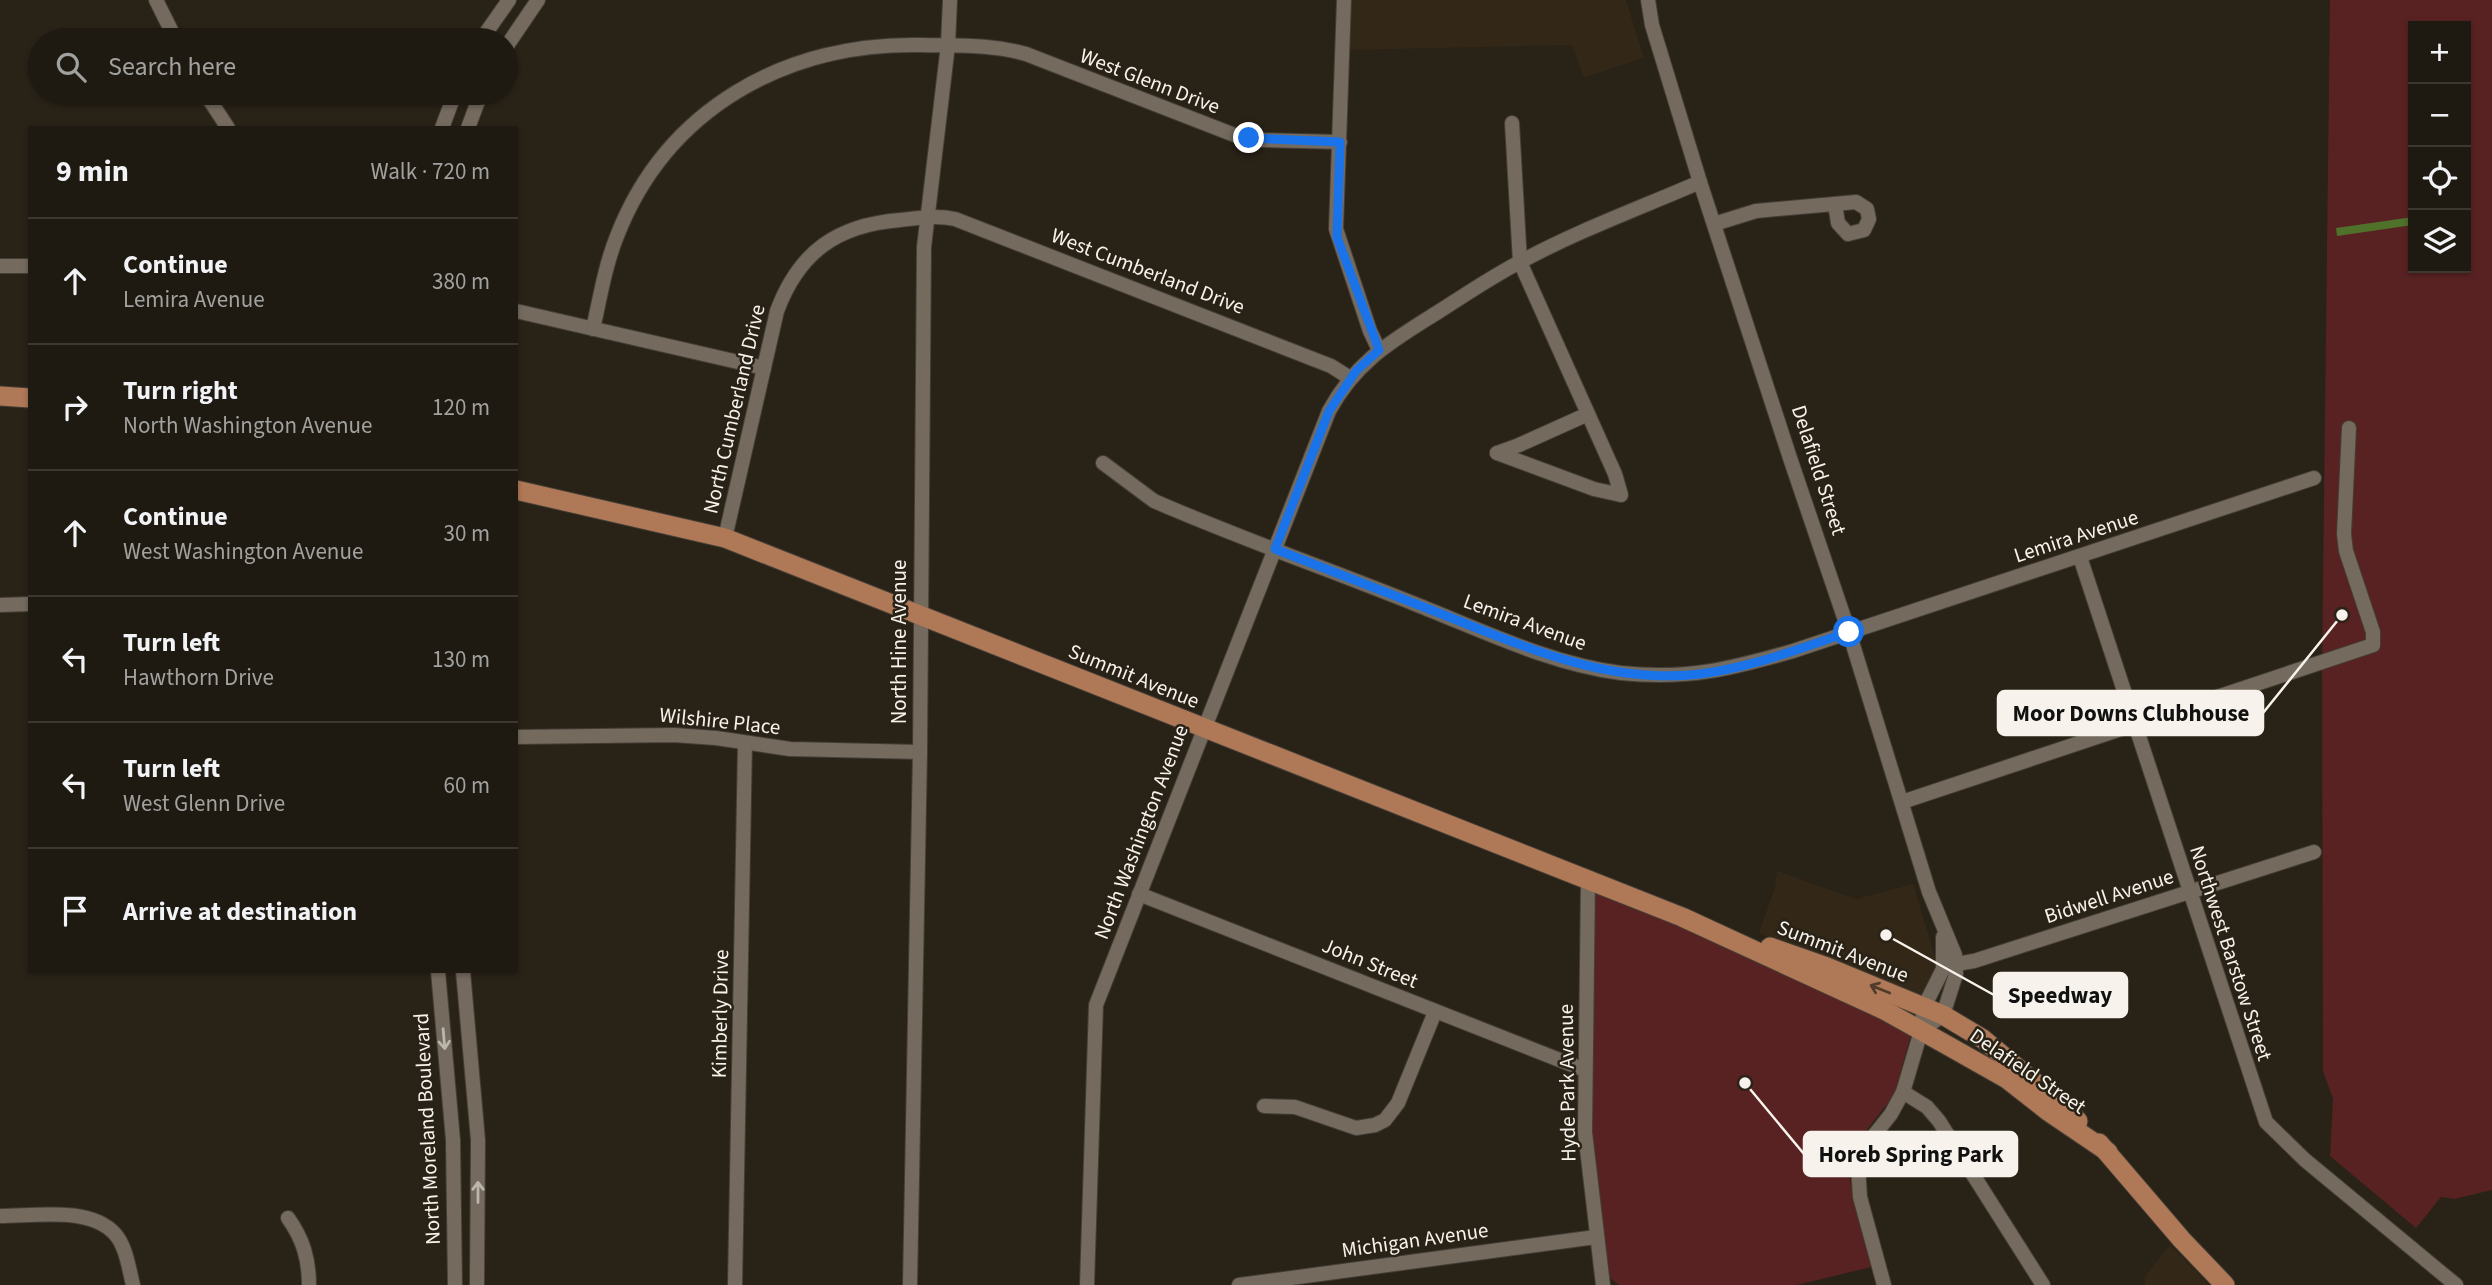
<!DOCTYPE html>
<html lang="en">
<head>
<meta charset="utf-8">
<style>
  :root { --surface:#1f1a11; --page:#27231a; --text:#f1f3f6; --muted:#a1a19f; --line:#3c3831 }
  body { margin:0; font-family:"Source Sans 3",sans-serif; background:var(--page); color:var(--text) }
  .controls { position:absolute; right:21px; top:21px; display:grid; overflow:hidden; border-radius:0px; box-shadow:0 2px 5px #0004 }
  .controls button { width:63px; height:63px; display:grid; place-items:center; padding:0; border:0; border-bottom:2px solid var(--line); background:var(--surface); color:var(--text); font:35px sans-serif }
  .stop { position:absolute; width:21px; height:21px; margin:-16px; border:5px solid #1a73e8; border-radius:50%; background:#fff }
  .stop.end { background:#1a73e8; border-color:#fff; box-shadow:0 2px 7px #0008 }
  .list { margin:0; padding:0; list-style:none }
  h2 { display:flex; justify-content:space-between; align-items:center; height:91px; margin:0; padding:0 28px; font-size:30px }
  h2 small { font-size:23px; font-weight:400; color:var(--muted) }
  .list li { display:grid; grid-template-columns:46px 1fr auto; gap:21px; align-items:center; box-sizing:border-box; height:126px; padding:0 28px; border-top:2px solid var(--line) }
  .list b { display:block; font-size:26px; white-space:nowrap }
  .list p { margin:0; font-size:23px; white-space:nowrap; color:var(--muted) }
  .list em { font-size:23px; font-style:normal; color:var(--muted) }
  .icon { flex:none; width:38px; height:38px; fill:none; stroke:currentColor; stroke-width:2; stroke-linecap:round; stroke-linejoin:round }
  .map { position:relative; flex:none; width:2492px; height:1285px; overflow:hidden }
  .search { position:absolute; background:var(--surface); box-shadow:0 2px 5px #0004; left:28px; top:28px; width:490px; height:77px; display:flex; align-items:center; gap:18px; box-sizing:border-box; padding:0 24px; border-radius:38px; color:var(--muted); font-size:26px }
  .panel { position:absolute; background:var(--surface); box-shadow:0 2px 5px #0004; left:28px; top:126px; width:490px; height:847px; border-radius:0px }
  .map>svg:first-child { display:block }
  .built { fill:#332717 }
  .green { fill:#582222; fill-rule:evenodd }
  .water { fill:#4f712a }
  .lines { fill:none; stroke-linecap:round; stroke-linejoin:round }
  .minor-casing { stroke:#443e36; stroke-width:16 }
  .major-casing { stroke:#443e36; stroke-width:21 }
  .minor { stroke:#746a5e; stroke-width:14 }
  .major { stroke:#af7857; stroke-width:19 }
  .oneway { stroke:#513c2a }
  .oneway2 { stroke:#bcb5ac }
  .route { stroke:#1a73e8; stroke-width:9 }
  .labels { text-anchor:middle; stroke-width:5; stroke-linejoin:round; paint-order:stroke }
  .street-label { font-size:21px; fill:#f7f2eb; stroke:#292217 }
  .leader { fill:none; stroke:#f7f2eb; stroke-width:2.5 }
  .callout-dot { fill:#f7f2eb; stroke:#292217; stroke-width:2.5 }
  .callout { fill:#f7f2eb; stroke:#f7f2eb; stroke-width:2.5 }
  .callout-label { font-size:23px; text-anchor:middle; font-weight:bold; fill:#111 }
</style>
</head>
<body>
<div class="map">
<svg width="2492" height="1285" viewBox="0 0 2492 1285">
  <rect width="100%" height="100%" fill="#292217"/>
  <g class="built">
    <path d="M1351 0H1626L1644 58 1584 78 1572 45 1350 50Z"/>
    <path d="M1777 871 1856 899 1913 884 1937 962 1925 994 1918 995 1759 933 1775 887Z"/>
    <path d="M2170 1245 2209 1285H2145V1276Z"/>
  </g>
  <g class="green">
    <path d="M2330 0H2492V1190L2454 1199 2441 1197 2416 1228 2330 1156 2333 1099 2323 1071 2322 669ZM2413 26H2466V268H2413Z"/>
    <path d="M1595 892 1677 922 1912 1031 1894 1095 1858 1141 1849 1175 1871 1267 1797 1285H1619L1610 1278 1591 1128Z"/>
  </g>
  <path class="water" d="M2413 217V225L2337 236 2336 228Z"/>
  <g class="lines">
    <g class="minor-casing">
      <g id="minor">
        <path d="M156 0 176 40"/>
        <path d="M1344 0 1336 229 1370 331 1379 350"/>
        <path d="M1648 0 1652 25 1700 182 1790 458 1849 632 1929 892 1955 955 1956 974 1943 1015 1921 1031"/>
        <path d="M481 40 509 0"/>
        <path d="M506 47 538 0"/>
        <path d="M205 93 228 128"/>
        <path d="M442 128 455 93"/>
        <path d="M468 128 481 93"/>
        <path d="M1714 224 1756 211 1856 202 1867 209 1869 219 1864 230 1848 234 1838 223 1835 204"/>
        <path d="M0 266H30"/>
        <path d="M516 311 764 368"/>
        <path d="M593 329C600 298 605 266 617 236 667 108 787 42 921 45 957 46 991 44 1026 54L1237 136 1261 140 1340 142"/>
        <path d="M1497 453 1594 489 1621 495 1615 474 1520 262 1512 123"/>
        <path d="M1497 453 1519 445 1588 414"/>
        <path d="M1103 463 1154 501C1239 538 1328 569 1415 604 1481 630 1550 664 1621 673 1687 680 1730 669 1793 651L2314 478"/>
        <path d="M725 538 777 311C799 252 837 225 900 220 919 218 936 215 955 219L1331 366 1350 378"/>
        <path d="M2080 557 2266 1122 2305 1160 2456 1285"/>
        <path d="M0 605 30 604"/>
        <path d="M516 737 674 735 716 738 790 749 920 752"/>
        <path d="M1902 802 2373 645V632L2346 551 2344 534 2349 428"/>
        <path d="M1588 880 1585 1132 1603 1285"/>
        <path d="M1139 894 1585 1070"/>
        <path d="M1956 964 1974 961 2314 852"/>
        <path d="M438 971 453 1140 455 1285"/>
        <path d="M463 971 478 1140 477 1285"/>
        <path d="M1903 1092 1927 1107 1939 1121 2043 1285"/>
        <path d="M1264 1106 1295 1107 1356 1128 1375 1125 1385 1120 1398 1103 1435 1012"/>
        <path d="M0 1216C34 1216 90 1206 115 1234 126 1246 129 1269 133 1285"/>
        <path d="M288 1218C303 1239 309 1259 309 1285"/>
        <path d="M735 1285 745 743"/>
        <path d="M910 1285 920 752 924 247 948 45 950 0"/>
        <path d="M1087 1285 1096 1005 1329 411C1356 361 1392 341 1438 312 1465 295 1491 277 1520 262 1577 231 1640 208 1700 182"/>
        <path d="M1239 1285 1596 1237"/>
        <path d="M1884 1285 1860 1197 1858 1166 1864 1148 1891 1114 1903 1092 1921 1031 1924 1007 1943 969V937"/>
      </g>
    </g>
    <g class="major-casing">
      <g id="major">
        <path d="M0 396 30 398"/>
        <path d="M516 490 725 538 1682 917 1884 1010 1945 1044 2007 1079 2049 1112 2108 1152"/>
        <path d="M1770 947 1827 967 1943 1015 1983 1039 2062 1105 2078 1121"/>
        <path d="M2099 1143 2182 1240 2225 1285"/>
      </g>
    </g>
    <use href="#minor" class="minor"/>
    <use href="#major" class="major"/>
  </g>
  <defs><path id="oneway-shaft" d="M-6 0H5M1.5-3L5.5 0L1.5 3" fill="none" stroke-width="1.6" stroke-linecap="round" stroke-linejoin="round" transform="scale(1.75)"/></defs>
  <use class="oneway" href="#oneway-shaft" transform="translate(1880 989) rotate(-158)"/>
  <g class="oneway2">
    <use href="#oneway-shaft" transform="translate(444 1039) rotate(85)"/>
    <use href="#oneway-shaft" transform="translate(478 1192) rotate(-90)"/>
  </g>
  <g class="lines">
    <path class="route" d="M1249 138 1340 142 1337 237 1379 350 1356 371 1329 411 1275 549C1330 571 1385 592 1439 613 1520 645 1601 682 1690 675 1745 670 1798 649 1849 632"/>
  </g>
  <g class="labels">
    <g class="street-label">
      <text transform="translate(1150 81) rotate(21)" y="7">West Glenn Drive</text>
      <text transform="translate(1148 271) rotate(21)" y="7">West Cumberland Drive</text>
      <text transform="translate(734 409) rotate(-77)" y="7">North Cumberland Drive</text>
      <text transform="translate(1819 470) rotate(72)" y="7">Delafield Street</text>
      <text transform="translate(2076 536) rotate(-18)" y="7">Lemira Avenue</text>
      <text transform="translate(1525 622) rotate(20)" y="7">Lemira Avenue</text>
      <text transform="translate(899 642) rotate(-90)" y="7">North Hine Avenue</text>
      <text transform="translate(1134 676) rotate(22)" y="7">Summit Avenue</text>
      <text transform="translate(720 721) rotate(6)" y="7">Wilshire Place</text>
      <text transform="translate(1141 832) rotate(-69)" y="7">North Washington Avenue</text>
      <text transform="translate(2109 896) rotate(-18)" y="7">Bidwell Avenue</text>
      <text transform="translate(1843 951) rotate(21)" y="7">Summit Avenue</text>
      <text transform="translate(2231 953) rotate(72)" y="7">Northwest Barstow Street</text>
      <text transform="translate(1370 963) rotate(22)" y="7">John Street</text>
      <text transform="translate(720 1014) rotate(-89)" y="7">Kimberly Drive</text>
      <text transform="translate(2028 1071) rotate(34)" y="7">Delafield Street</text>
      <text transform="translate(1567 1083) rotate(-91)" y="7">Hyde Park Avenue</text>
      <text transform="translate(427 1129) rotate(-93)" y="7">North Moreland Boulevard</text>
      <text transform="translate(1415 1240) rotate(-8)" y="7">Michigan Avenue</text>
    </g>
  </g>
  <path class="leader" d="M2342 615L2263 713M1886 935L1994 995M1745 1083L1804 1154"/>
  <g class="callout-dot">
    <circle cx="2342" cy="615" r="7"/>
    <circle cx="1886" cy="935" r="7"/>
    <circle cx="1745" cy="1083" r="7"/>
  </g>
  <g class="callout">
    <rect x="1998" y="691" width="265" height="44" rx="7"/>
    <rect x="1994" y="973" width="133" height="44" rx="7"/>
    <rect x="1804" y="1132" width="213" height="44" rx="7"/>
  </g>
  <g class="callout-label">
    <text x="2131" y="721">Moor Downs Clubhouse</text>
    <text x="2060" y="1003">Speedway</text>
    <text x="1911" y="1162">Horeb Spring Park</text>
  </g>
</svg>
<div class="controls">
<button>+</button>
<button>−</button>
<button><svg class="icon" aria-label="locate" viewBox="0 0 24 24"><circle cx="12" cy="12" r="6"/><path d="M12 2v4M12 18v4M2 12h4M18 12h4"/></svg></button>
<button><svg class="icon" aria-label="layers" viewBox="0 0 24 24"><path d="M12 4l9 5-9 5-9-5zM3 14l9 5 9-5"/></svg></button>
</div>
<div class="stop" style="left:1849px;top:632px"></div>
<div class="stop end" style="left:1249px;top:138px"></div>
<div class="search"><svg class="icon" aria-label="search" viewBox="0 0 24 24"><circle cx="10" cy="10" r="6"/><path d="M15 15l6 6"/></svg>Search here</div>
<section class="panel">
<h2>9 min<small>Walk · 720 m</small></h2>
<ul class="list">
<li><svg class="icon" aria-label="ahead" viewBox="0 0 24 24"><path d="M12 20V5M6 11l6-6 6 6"/></svg><div><b>Continue</b><p>Lemira Avenue</p></div><em>380 m</em></li>
<li><svg class="icon" aria-label="right" viewBox="0 0 24 24"><path d="M7 20v-9h11M14 6l5 5-5 5"/></svg><div><b>Turn right</b><p>North Washington Avenue</p></div><em>120 m</em></li>
<li><svg class="icon" aria-label="ahead" viewBox="0 0 24 24"><path d="M12 20V5M6 11l6-6 6 6"/></svg><div><b>Continue</b><p>West Washington Avenue</p></div><em>30 m</em></li>
<li><svg class="icon" aria-label="left" viewBox="0 0 24 24"><path d="M17 20v-9H6M10 6l-5 5 5 5"/></svg><div><b>Turn left</b><p>Hawthorn Drive</p></div><em>130 m</em></li>
<li><svg class="icon" aria-label="left" viewBox="0 0 24 24"><path d="M17 20v-9H6M10 6l-5 5 5 5"/></svg><div><b>Turn left</b><p>West Glenn Drive</p></div><em>60 m</em></li>
<li><svg class="icon" aria-label="arrive" viewBox="0 0 24 24"><path d="M6 21V4h12l-3 4 3 4H6"/></svg><div><b>Arrive at destination</b></div></li>
</ul>
</section>
</div>
</body>
</html>
